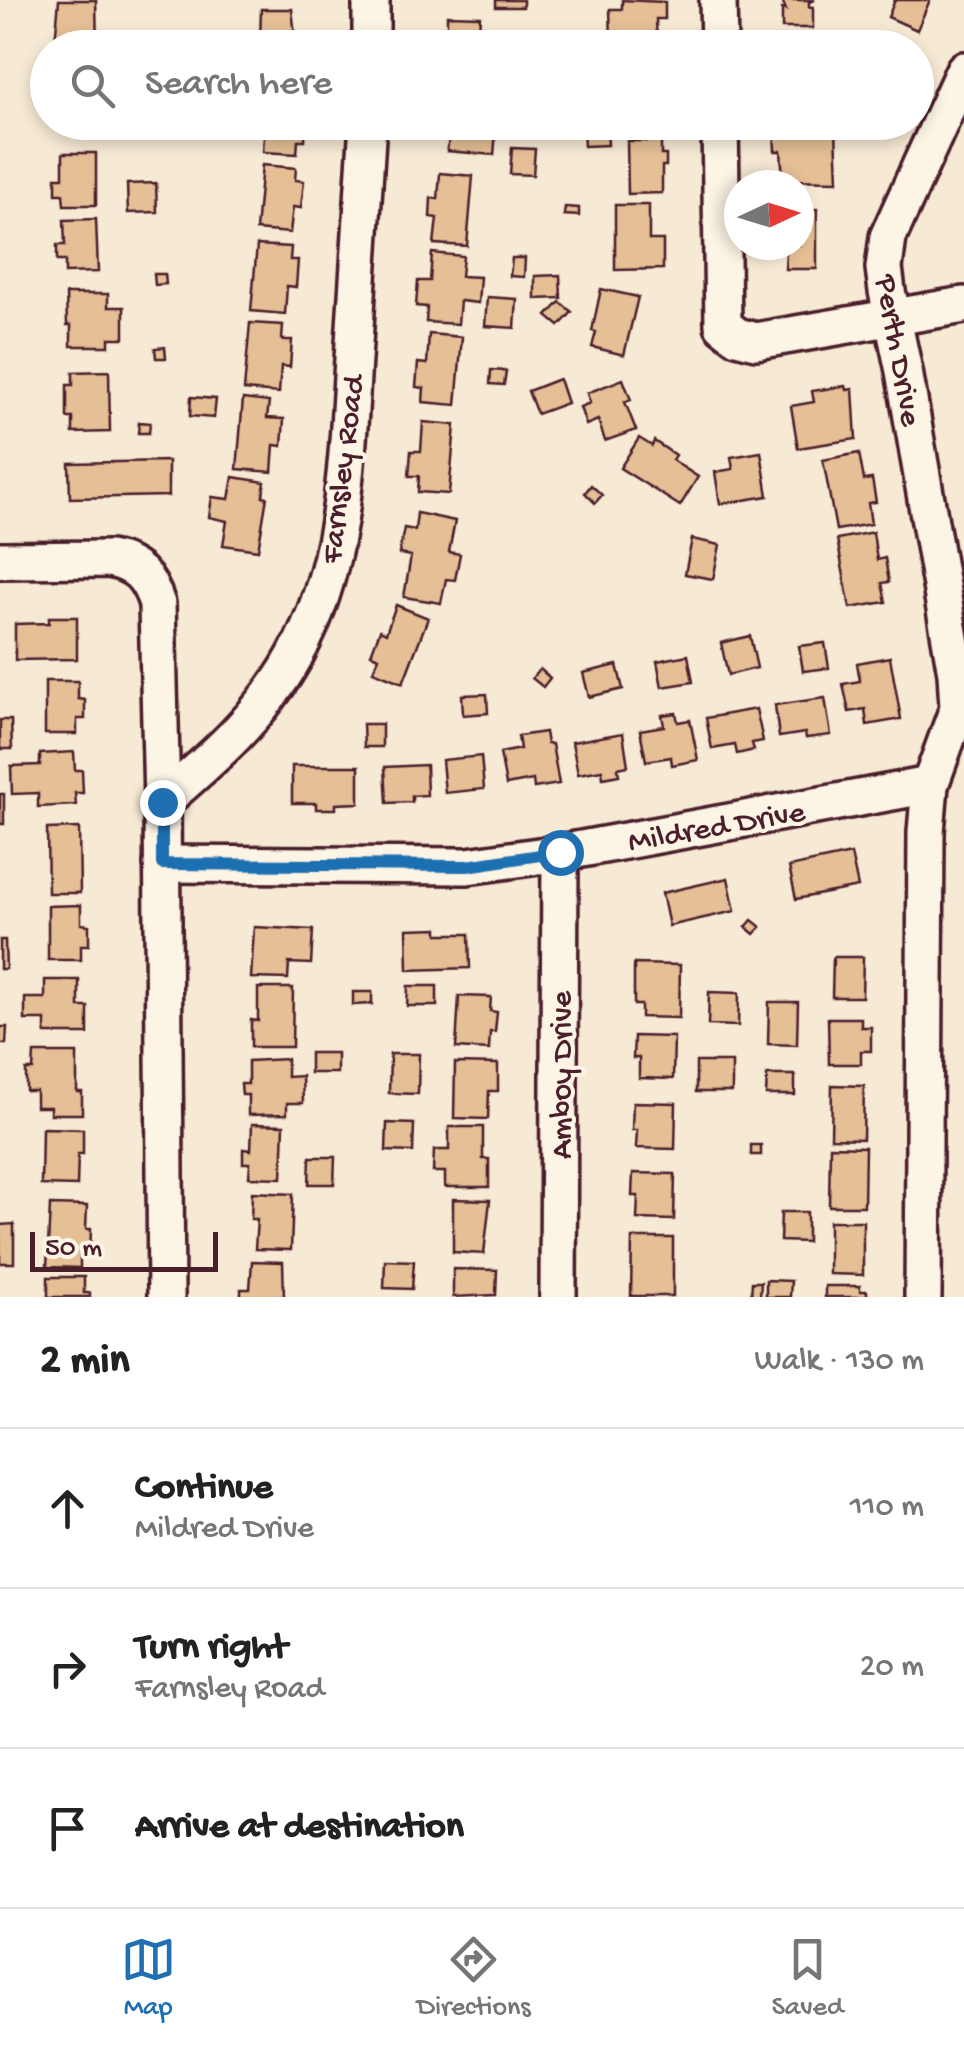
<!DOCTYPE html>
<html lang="en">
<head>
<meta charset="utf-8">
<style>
  :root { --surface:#fff; --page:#f6f6f6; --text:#222; --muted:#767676; --line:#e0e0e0; --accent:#1f6fb2 }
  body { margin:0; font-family:"Gochi Hand",sans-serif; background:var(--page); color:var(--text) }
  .compass { position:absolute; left:724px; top:170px; width:90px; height:90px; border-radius:50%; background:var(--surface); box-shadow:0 5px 15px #0003; rotate:86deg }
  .scale { position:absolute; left:30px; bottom:25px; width:188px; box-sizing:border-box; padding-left:10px; border:5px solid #4a1f2b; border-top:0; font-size:28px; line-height:35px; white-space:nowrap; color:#4a1f2b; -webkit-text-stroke:8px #fcf5e5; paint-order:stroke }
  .stop { position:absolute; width:30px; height:30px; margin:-22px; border:8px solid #1f6fb2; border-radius:50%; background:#fff }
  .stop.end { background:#1f6fb2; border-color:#fff; box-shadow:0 2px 10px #0008 }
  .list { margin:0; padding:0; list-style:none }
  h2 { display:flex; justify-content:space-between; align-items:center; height:130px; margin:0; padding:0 40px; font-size:42px }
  h2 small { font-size:32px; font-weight:400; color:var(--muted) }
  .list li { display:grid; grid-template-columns:65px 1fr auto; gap:30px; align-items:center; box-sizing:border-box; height:160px; padding:0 40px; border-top:2px solid var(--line) }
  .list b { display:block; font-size:38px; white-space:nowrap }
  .list p { margin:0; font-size:32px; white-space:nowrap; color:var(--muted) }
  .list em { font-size:32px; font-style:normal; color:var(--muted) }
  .icon { flex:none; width:55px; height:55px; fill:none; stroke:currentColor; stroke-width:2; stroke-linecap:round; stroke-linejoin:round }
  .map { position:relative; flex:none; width:964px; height:1297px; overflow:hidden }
  .search { position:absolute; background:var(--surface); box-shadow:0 5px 15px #0003; left:30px; right:30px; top:30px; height:110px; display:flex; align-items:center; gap:25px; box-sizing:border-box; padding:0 35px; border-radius:55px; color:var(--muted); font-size:38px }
  .sheet { height:610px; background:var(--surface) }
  nav { display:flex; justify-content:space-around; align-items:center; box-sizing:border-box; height:140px; border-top:2px solid var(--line); background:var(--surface); font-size:28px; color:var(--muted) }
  nav a { display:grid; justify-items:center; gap:5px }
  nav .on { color:var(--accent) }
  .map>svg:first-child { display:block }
  .building { fill:#e5bf96; stroke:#4a1f2b; stroke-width:2.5 }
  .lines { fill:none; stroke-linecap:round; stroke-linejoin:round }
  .minor-casing { stroke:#4a1f2b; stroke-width:42 }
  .minor { stroke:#fcf5e5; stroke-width:35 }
  .route { stroke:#1f6fb2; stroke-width:12 }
  .labels { text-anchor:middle; stroke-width:8; stroke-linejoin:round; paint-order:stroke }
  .street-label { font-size:32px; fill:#4a1f2b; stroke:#fcf5e5 }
</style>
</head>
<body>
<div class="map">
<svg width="964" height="1297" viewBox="0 0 964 1297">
  <rect width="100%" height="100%" fill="#f7ead5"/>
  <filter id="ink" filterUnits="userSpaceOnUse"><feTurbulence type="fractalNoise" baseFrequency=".01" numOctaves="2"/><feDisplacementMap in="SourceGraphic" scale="20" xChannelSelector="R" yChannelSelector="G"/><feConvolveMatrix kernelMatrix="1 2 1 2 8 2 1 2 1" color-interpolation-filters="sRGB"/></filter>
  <g filter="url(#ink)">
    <g class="building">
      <path d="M59 0H96L97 48H62V42H55Z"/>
      <rect x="496" y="0" width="27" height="7"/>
      <path d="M622 0 665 2V19H656L657 44 622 45V41L611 42 610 9H622Z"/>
      <path d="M782 0H815L809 2V7H813V28H782V9L786 10Z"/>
      <path d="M895 0H930L917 30 888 17Z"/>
      <path d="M261 9H292L295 36 301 37V48H243V40L260 41Z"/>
      <path d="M447 15 480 16 478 48H439L440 39H447Z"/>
      <path d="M154 42V48H126V43Z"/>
      <path d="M861 42V48H833V43Z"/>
      <path d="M65 122H98V127L65 128Z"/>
      <path d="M129 122H155V139H130Z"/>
      <path d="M265 122H306L305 140H298L297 154 263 152Z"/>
      <path d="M449 122H485L484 130 496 131 494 155 447 151 449 138 441 137 442 124Z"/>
      <path d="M781 122H816V131L836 130 838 181 783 180 781 151H775L774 127H781Z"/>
      <path d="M607 128 608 145 584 146 583 129Z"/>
      <path d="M627 141H661V155H666V166H662V193L628 194Z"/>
      <path d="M512 148 535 149 533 175 510 174Z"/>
      <path d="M63 153H96V205H64L63 194H56V177H63Z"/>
      <path d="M262 165 296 168 295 180 304 181 301 208 293 207 290 233 256 230Z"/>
      <path d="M440 173 473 176 467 246 434 244 437 218 430 217 431 198 438 199Z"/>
      <path d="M156 183 157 212 128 213 127 184Z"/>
      <path d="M615 205H649V240H663V269L615 270Z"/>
      <path d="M565 207 579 208V216L564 215Z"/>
      <path d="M799 209H817V269H785L786 252 780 251V245H799Z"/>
      <path d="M96 219 98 272 65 273V261H57V245H65L64 220Z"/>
      <path d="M257 245 291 247 290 260H298L296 287 287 286 285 314 251 311Z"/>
      <path d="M432 253 463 256 461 276 480 277 478 303 460 301 458 324 426 322 427 307 416 306 418 281H430Z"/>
      <path d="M512 258H525L524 277 510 276Z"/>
      <path d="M154 274H165L166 284 155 285Z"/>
      <path d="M560 275 561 298 535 299V276Z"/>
      <path d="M601 289 638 297 624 355 592 347 596 332 592 331Z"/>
      <path d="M66 294H108V307H124V338H109V346H71V325H67Z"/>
      <path d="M487 297 517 299 515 328 485 326Z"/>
      <path d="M560 302 572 312 559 326 547 316Z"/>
      <path d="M250 323 283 325 282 340H292L290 367 281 366 279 393 244 390Z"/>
      <path d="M429 334 462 337 456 405 423 402 424 388 416 387 418 363 427 364Z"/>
      <path d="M165 347 166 358H156L155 348Z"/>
      <path d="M491 370 506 371 504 385 490 384Z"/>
      <path d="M109 371 110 432 73 433V418H67V385H73V372Z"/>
      <path d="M559 379 567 403 537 414 528 391Z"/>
      <path d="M623 379 631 400 625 402 636 430 605 441 598 420 586 425 580 407 590 403 587 393Z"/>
      <path d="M846 386 847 390 853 389 856 439 798 448 791 406 814 402 812 391Z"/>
      <path d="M191 397 216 399 214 418 190 416Z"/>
      <path d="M243 399 269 402 267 418 284 419 282 446 274 445 272 472 237 469Z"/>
      <path d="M139 422 150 423 149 433H138Z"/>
      <path d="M423 422 455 425 449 494 418 492 419 476H409L411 451H421Z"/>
      <path d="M639 438 652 446 654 441 675 455 672 460 698 477 680 506 620 468Z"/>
      <path d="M761 452 768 496 720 504 715 472 733 469 731 457Z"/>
      <path d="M859 453 864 480 872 479 876 502 868 503 871 524 836 530 823 460Z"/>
      <path d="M168 461V496L70 498 69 463Z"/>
      <path d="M233 477 265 482 263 496 267 497 258 550 223 545 227 521 209 517 212 497 229 499Z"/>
      <path d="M591 485 602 495 595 503 585 493Z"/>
      <path d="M417 513 455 521 449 552 460 554 455 580 446 579 441 603 404 597 411 556 399 554 404 528 415 530Z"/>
      <path d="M873 532 877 560 885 558 889 582 882 583 886 602 850 608 837 539Z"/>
      <path d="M692 539 720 545 713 579 685 574Z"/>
      <path d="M396 605 428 618 403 683 373 671 379 657 371 654 380 630 386 633Z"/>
      <path d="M49 617H77V659L15 660V624L49 623Z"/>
      <path d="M750 636 757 668 728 675 721 643Z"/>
      <path d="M825 643 829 668 803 671 799 646Z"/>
      <path d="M688 655 693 682 662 687 657 661Z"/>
      <path d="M890 657 901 719 867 725 865 709 849 712 843 684 860 681 857 663Z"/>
      <path d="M617 665 623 689 589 697 583 673Z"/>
      <path d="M540 669 550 678 543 687 532 678Z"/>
      <path d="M45 681H78V699L85 700V719H77V734H45Z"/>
      <path d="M487 694 488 713 463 715 462 695Z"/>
      <path d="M825 698 831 735 806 738 805 733 779 737 775 705Z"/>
      <path d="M756 709 763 741 752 743 754 750 737 754 735 745 712 749 706 718Z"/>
      <path d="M676 713 678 722 690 720 698 760 672 765 671 757 646 761 640 730 664 726 662 715Z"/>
      <path d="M0 720H11L12 749H0Z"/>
      <path d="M363 724H382V747H364Z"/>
      <path d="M545 732 547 744H552L559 784 534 788 533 780 506 785 500 753 520 749 518 736Z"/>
      <path d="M623 733 628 766 618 768 619 775 603 778 602 770 578 774 572 742Z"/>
      <path d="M74 752 75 770H82L83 793H75L76 805 38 807V793L12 794 11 766 40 765V754Z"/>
      <path d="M481 756 484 789 445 793 442 760Z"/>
      <path d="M426 765 427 795 412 796V802L387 803 385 767Z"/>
      <path d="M292 766H359V803L336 804V809H316V803H292Z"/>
      <rect x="0" y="794" width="4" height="30"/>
      <path d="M79 828 80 893H48L47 829Z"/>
      <path d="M851 854 858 887 796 899 789 867Z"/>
      <path d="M728 878 735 911 669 926 662 893Z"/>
      <path d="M81 905V924L89 925V945H81V960H48V906Z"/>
      <path d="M752 920 761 927 754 934 746 927Z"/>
      <path d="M254 927 313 930 311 964 289 963 288 979 251 978Z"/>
      <path d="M438 928V934H469L470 968 408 970 407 929Z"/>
      <path d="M0 940H5L6 969H0Z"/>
      <path d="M833 957H863L862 997H832Z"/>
      <path d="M634 964 680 965 679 1018 641 1017V1005H634Z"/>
      <path d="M45 980H79V1007H88V1034H45V1020H25V998H45Z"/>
      <path d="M408 986H437V1006H407Z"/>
      <path d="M258 988H293L292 1047H251V1020L258 1021Z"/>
      <path d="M353 992H372V1004L353 1005Z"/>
      <path d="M709 992 739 993 738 1026 708 1025Z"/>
      <path d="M459 996 491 997 490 1011 497 1012 495 1032H490L489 1050 456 1048Z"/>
      <path d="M769 1002H798L797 1045 768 1044Z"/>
      <path d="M828 1018H861V1027H871V1051H861V1064H829Z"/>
      <path d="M0 1027H7L6 1044H0Z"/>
      <path d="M634 1036 674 1037 673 1079 639 1078V1058H633Z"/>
      <path d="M34 1053H77V1092H82V1114H50V1107H36V1091H26V1070H33Z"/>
      <rect x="310" y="1053" width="27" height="20"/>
      <path d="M390 1054H419L418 1094 389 1093Z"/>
      <path d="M287 1059V1077L302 1076 303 1103H287V1114L248 1115V1095H242L241 1084H248V1061Z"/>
      <rect x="696" y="1062" width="36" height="30"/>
      <path d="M455 1063 498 1064V1091H489L488 1119 454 1118Z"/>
      <path d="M767 1075H795V1095H766Z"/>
      <path d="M832 1085 864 1086 863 1139 831 1138Z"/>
      <path d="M633 1102 676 1103 675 1149 636 1148 637 1130H632Z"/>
      <path d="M387 1123 414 1124 413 1152 386 1151Z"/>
      <path d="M252 1124 284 1125 282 1178 249 1177 250 1163H243V1149L251 1150Z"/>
      <path d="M449 1127H483V1159H489V1187H445V1172H433L434 1150H449Z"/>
      <path d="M42 1128 83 1129V1154H78L77 1186 41 1185Z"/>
      <rect x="751" y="1145" width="10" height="10"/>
      <path d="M830 1146 865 1147 864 1206H829Z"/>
      <path d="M310 1157H335L334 1184H309Z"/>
      <path d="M633 1173 675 1174 674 1220 637 1219 638 1196H632Z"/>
      <path d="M252 1192 293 1194 291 1250 255 1249 257 1219H251Z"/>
      <path d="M453 1199 490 1200 484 1254 453 1252Z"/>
      <path d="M50 1205 87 1206 86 1229H91L90 1256H80V1268L47 1267Z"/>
      <path d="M781 1212H807V1242L780 1241Z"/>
      <path d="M829 1221H863V1275L829 1274Z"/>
      <path d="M14 1224V1263H0V1225Z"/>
      <path d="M632 1238H673V1296H631Z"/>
      <path d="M385 1260 414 1261 412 1289 384 1288Z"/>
      <path d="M252 1261 283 1262 284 1297H241V1289H250Z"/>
      <path d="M453 1269 497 1270 496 1295 453 1297Z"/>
      <path d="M48 1277H84V1293H90V1297H48Z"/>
      <path d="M766 1280 791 1281 790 1297H766Z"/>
      <path d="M752 1282H761L760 1297H751Z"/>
      <path d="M825 1286H860V1291H867V1297H825Z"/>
    </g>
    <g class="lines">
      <g class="minor-casing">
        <g id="minor">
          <path d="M718 0 719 48"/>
          <path d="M371 48V0"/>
          <path d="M720 122 723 325 737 336 756 341 964 305"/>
          <path d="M0 560 109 559C137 564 149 578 157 604L162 802"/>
          <path d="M162 864 467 866 560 853 930 785"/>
          <path d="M166 1297 162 802C212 759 263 715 295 656 345 566 347 460 353 359 358 280 363 201 368 122"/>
          <path d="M558 1297 560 853"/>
          <path d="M923 1297 926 832 930 785 958 708 956 673 904 371 887 291 884 268 888 237 964 70"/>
        </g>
      </g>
      <use href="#minor" class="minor"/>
    </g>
  </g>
  <g class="lines" filter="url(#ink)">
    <path class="route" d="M162 802V864L467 866 560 852"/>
  </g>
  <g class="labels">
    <g class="street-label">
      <text transform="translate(901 350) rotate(80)" y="11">Perth Drive</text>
      <text transform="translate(340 469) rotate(-83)" y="11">Farnsley Road</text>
      <text transform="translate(716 824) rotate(-10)" y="11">Mildred Drive</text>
      <text transform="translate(559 1075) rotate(-90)" y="11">Amboy Drive</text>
    </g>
  </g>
</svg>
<svg class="compass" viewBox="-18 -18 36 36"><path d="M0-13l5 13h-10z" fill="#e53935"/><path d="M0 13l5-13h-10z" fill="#767676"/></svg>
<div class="scale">50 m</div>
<div class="stop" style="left:560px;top:852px"></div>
<div class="stop end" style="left:162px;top:802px"></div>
<div class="search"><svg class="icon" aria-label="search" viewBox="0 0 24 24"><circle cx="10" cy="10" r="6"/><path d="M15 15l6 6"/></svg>Search here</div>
</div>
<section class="sheet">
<h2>2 min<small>Walk · 130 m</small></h2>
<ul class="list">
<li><svg class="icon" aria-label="ahead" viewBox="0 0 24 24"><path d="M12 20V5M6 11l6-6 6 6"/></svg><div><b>Continue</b><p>Mildred Drive</p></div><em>110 m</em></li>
<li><svg class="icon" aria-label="right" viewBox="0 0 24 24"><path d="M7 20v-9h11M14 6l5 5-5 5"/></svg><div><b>Turn right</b><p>Farnsley Road</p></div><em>20 m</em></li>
<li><svg class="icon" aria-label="arrive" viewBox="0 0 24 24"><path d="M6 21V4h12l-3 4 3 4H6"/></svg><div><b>Arrive at destination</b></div></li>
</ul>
</section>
<nav>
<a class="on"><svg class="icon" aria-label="map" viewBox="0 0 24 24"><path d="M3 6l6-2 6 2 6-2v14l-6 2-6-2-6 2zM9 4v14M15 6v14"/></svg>Map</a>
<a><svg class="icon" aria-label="directions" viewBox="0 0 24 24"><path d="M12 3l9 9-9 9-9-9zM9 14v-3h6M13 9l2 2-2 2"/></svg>Directions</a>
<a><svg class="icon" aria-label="saved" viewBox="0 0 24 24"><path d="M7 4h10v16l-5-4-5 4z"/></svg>Saved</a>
</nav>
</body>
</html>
